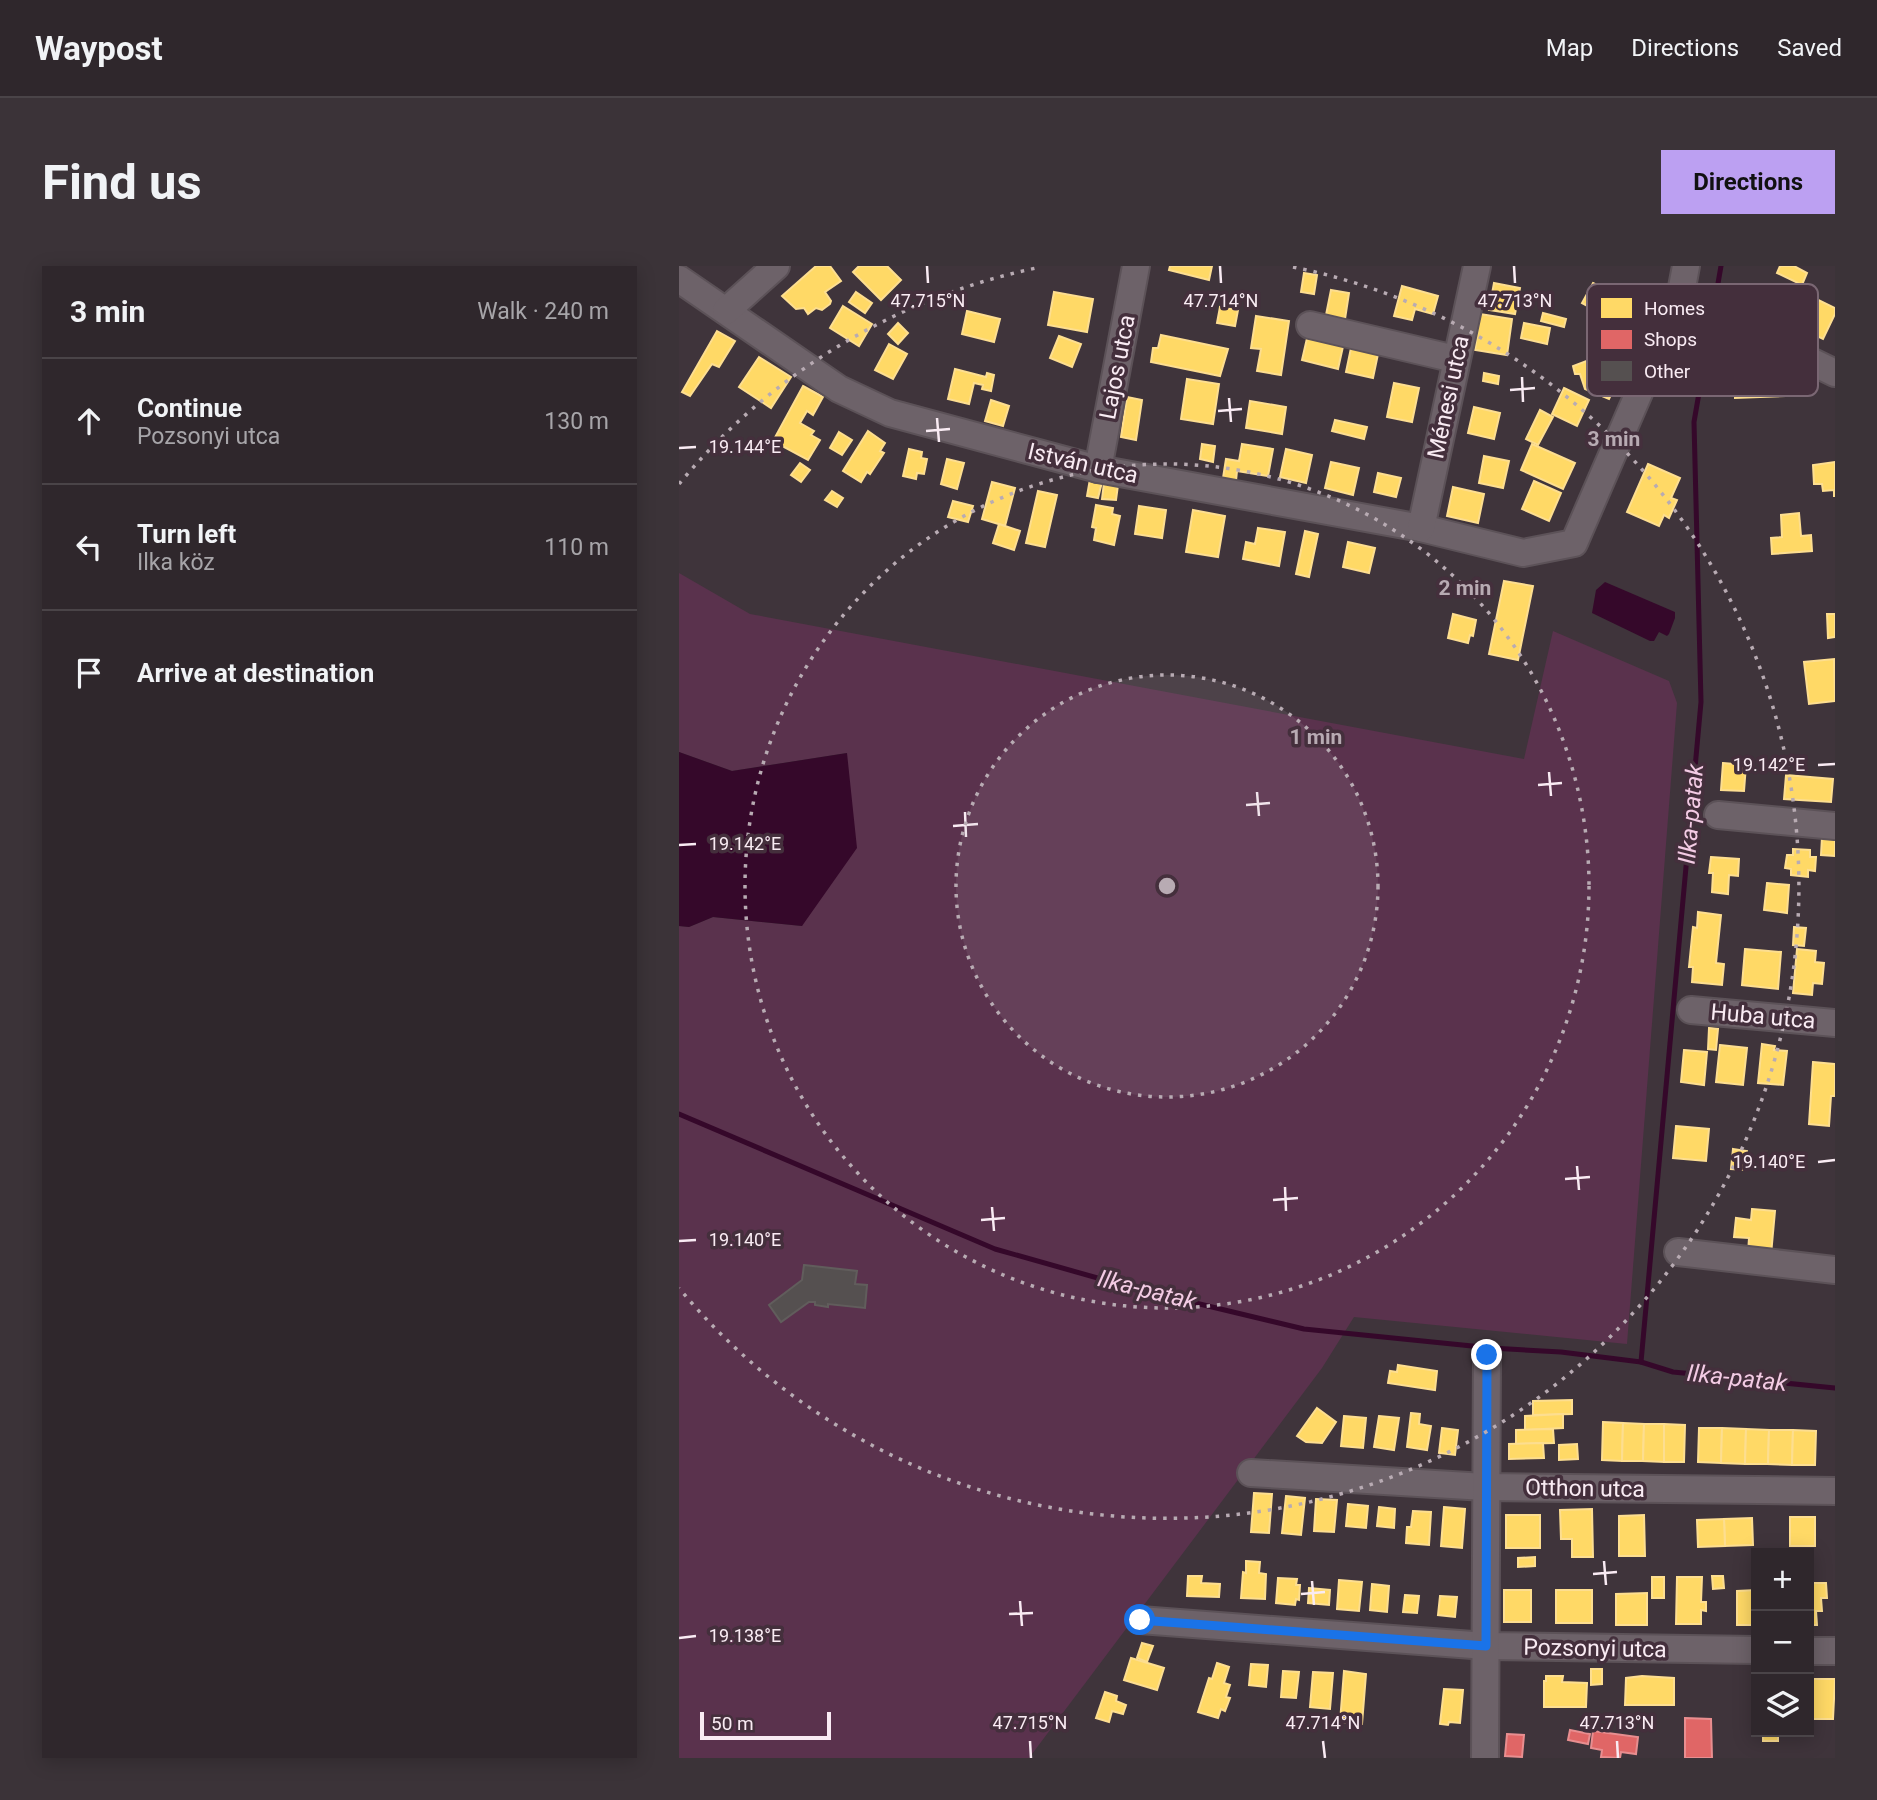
<!DOCTYPE html>
<html lang="en">
<head>
<meta charset="utf-8">
<style>
  :root { --surface:#2f272c; --page:#3b3338; --text:#f1f3f6; --muted:#a7a5a9; --line:#4a4448; --accent:#bca0f2 }
  body { margin:0; font-family:Roboto,sans-serif; background:var(--page); color:var(--text) }
  .controls { position:absolute; right:21px; bottom:21px; display:grid; overflow:hidden; border-radius:0px; box-shadow:0 4px 18px #0003 }
  .controls button { width:63px; height:63px; display:grid; place-items:center; padding:0; border:0; border-bottom:2px solid var(--line); background:var(--surface); color:var(--text); font:35px sans-serif }
  .scale { position:absolute; left:21px; bottom:18px; width:131px; box-sizing:border-box; padding-left:7px; border:4px solid #f9ebf3; border-top:0; font-size:19px; line-height:24px; white-space:nowrap; color:#f9ebf3; -webkit-text-stroke:5px #442f3c; paint-order:stroke }
  .stop { position:absolute; width:21px; height:21px; margin:-16px; border:5px solid #1a73e8; border-radius:50%; background:#fff }
  .stop.end { background:#1a73e8; border-color:#fff; box-shadow:0 2px 7px #0008 }
  .list { margin:0; padding:0; list-style:none }
  h2 { display:flex; justify-content:space-between; align-items:center; height:91px; margin:0; padding:0 28px; font-size:30px }
  h2 small { font-size:23px; font-weight:400; color:var(--muted) }
  .list li { display:grid; grid-template-columns:46px 1fr auto; gap:21px; align-items:center; box-sizing:border-box; height:126px; padding:0 28px; border-top:2px solid var(--line) }
  .list b { display:block; font-size:26px; white-space:nowrap }
  .list p { margin:0; font-size:23px; white-space:nowrap; color:var(--muted) }
  .list em { font-size:23px; font-style:normal; color:var(--muted) }
  .icon { flex:none; width:38px; height:38px; fill:none; stroke:currentColor; stroke-width:2; stroke-linecap:round; stroke-linejoin:round }
  .map { position:relative; flex:none; width:1156px; height:1492px; overflow:hidden; border-radius:0px }
  header { display:flex; align-items:center; gap:42px; box-sizing:border-box; height:98px; padding:0 35px; background:var(--surface); border-bottom:2px solid var(--line) }
  header strong { font-size:33px }
  nav { display:flex; gap:38px; margin-inline-start:auto; font-size:24px }
  .intro { display:flex; align-items:center; justify-content:space-between; box-sizing:border-box; height:168px; padding:0 42px }
  h1 { margin:0; font-size:49px }
  .button { padding:18px 32px; border-radius:0px; background:var(--accent); color:#111; font-size:24px; font-weight:700 }
  main { display:flex; gap:42px; padding:0 42px }
  aside { flex:1; background:var(--surface); border-radius:0px; box-shadow:0 4px 18px #0003 }
  .map>svg:first-child { display:block }
  .green { fill:#5a324d }
  .water { fill:#35082a }
  .homes { fill:#ffd966; stroke:#fdde90; stroke-width:2 }
  .shops { fill:#e06666; stroke:#e88e90; stroke-width:2 }
  .lines { fill:none; stroke-linecap:round; stroke-linejoin:round }
  .stream { stroke:#35082a; stroke-width:5 }
  .building { fill:#555050; stroke:#615d5c; stroke-width:2 }
  .minor-casing { stroke:#5c5258; stroke-width:30 }
  .minor { stroke:#6d6269; stroke-width:26 }
  .route { stroke:#1a73e8; stroke-width:9 }
  .ticks { fill:none; stroke:#f9ebf3; stroke-width:2.5 }
  .ring { fill:none; stroke:#b8abb3; stroke-width:3.5; stroke-dasharray:3.5 7 }
  .labels { text-anchor:middle; stroke-width:7; stroke-linejoin:round; paint-order:stroke }
  .street-label { font-size:23px; fill:#f9ebf3; stroke:#442f3c }
  .water-label { font-size:24px; font-style:italic; fill:#f3cbe4; stroke:#442f3c }
  .key { fill:#442f3c; stroke:#7a6773; stroke-width:2 }
  .key-label { font-size:19px; fill:#f9ebf3 }
  .ticks-label { font-size:18px; text-anchor:middle; fill:#f9ebf3; stroke:#442f3c; stroke-width:7; stroke-linejoin:round; paint-order:stroke }
  .centre { fill:#b8abb3; stroke:#442f3c; stroke-width:3.5 }
  .ring-label { font-size:21px; text-anchor:middle; font-weight:bold; fill:#b8abb3; stroke:#442f3c; stroke-width:7; stroke-linejoin:round; paint-order:stroke }
</style>
</head>
<body>
<header>
<strong>Waypost</strong>
<nav><a>Map</a><a>Directions</a><a>Saved</a></nav>
</header>
<div class="intro"><h1>Find us</h1><a class="button">Directions</a></div>
<main>
<aside>
<h2>3 min<small>Walk · 240 m</small></h2>
<ul class="list">
<li><svg class="icon" aria-label="ahead" viewBox="0 0 24 24"><path d="M12 20V5M6 11l6-6 6 6"/></svg><div><b>Continue</b><p>Pozsonyi utca</p></div><em>130 m</em></li>
<li><svg class="icon" aria-label="left" viewBox="0 0 24 24"><path d="M17 20v-9H6M10 6l-5 5 5 5"/></svg><div><b>Turn left</b><p>Ilka köz</p></div><em>110 m</em></li>
<li><svg class="icon" aria-label="arrive" viewBox="0 0 24 24"><path d="M6 21V4h12l-3 4 3 4H6"/></svg><div><b>Arrive at destination</b></div></li>
</ul>
</aside>
<div class="map">
<svg width="1156" height="1492" viewBox="0 0 1156 1492">
  <rect width="100%" height="100%" fill="#3f343b"/>
  <path class="green" d="M0 307 71 348 845 493 874 365 990 415 998 437 948 1078 675 1051 643 1102 350 1492H0V660L10 661 34 651 123 660 168 487 53 505 0 486Z"/>
  <g class="water">
    <path d="M926 316 996 346V352L990 368 988 370 980 366 975 375H971L913 347 917 324Z"/>
    <path d="M0 486 53 505 168 487 178 582 123 660 34 651 10 661 0 660Z"/>
  </g>
  <g class="homes">
    <path d="M137 0H151L162 15 146 26 152 35 151 38 143 44 137 42 129 48 125 42 117 43 103 30Z"/>
    <path d="M180 0H208L222 14 202 34 174 6Z"/>
    <path d="M491 0H533L530 14 490 4Z"/>
    <path d="M1101 0H1115L1128 7 1123 19 1098 7Z"/>
    <path d="M625 7 638 9 635 28 622 26Z"/>
    <path d="M815 17 841 22 836 48 810 44Z"/>
    <path d="M914 17 936 29 925 49 903 37Z"/>
    <path d="M723 20 759 30 754 48 736 43 733 54 715 50Z"/>
    <path d="M652 24 670 27 666 53 647 49Z"/>
    <path d="M177 26 193 37 186 47 170 36Z"/>
    <path d="M375 26 414 33 408 66 369 59Z"/>
    <path d="M1127 28 1156 42V48L1144 73 1113 58Z"/>
    <path d="M164 40 193 58 180 80 151 62Z"/>
    <path d="M541 41 559 44 556 60 538 57Z"/>
    <path d="M288 45 321 53 315 76 283 68Z"/>
    <path d="M864 47 887 53 885 61 862 55Z"/>
    <path d="M801 48 833 53 828 89 796 84Z"/>
    <path d="M577 50 610 55 602 109 578 105 582 83 572 82Z"/>
    <path d="M219 57 229 67 219 78 209 68Z"/>
    <path d="M845 57 871 62 868 78 842 72Z"/>
    <path d="M38 65 56 75 40 101 33 98 11 130 3 126Z"/>
    <path d="M629 68 665 76 659 103 623 94Z"/>
    <path d="M482 69 549 83 541 110 472 96 474 82H479Z"/>
    <path d="M380 70 402 78 393 101 371 92Z"/>
    <path d="M210 78 228 88 214 113 196 104Z"/>
    <path d="M672 82 699 88 694 112 667 106Z"/>
    <path d="M80 91 112 111 92 142 60 121Z"/>
    <path d="M918 91 925 107 939 114 930 133 906 123 901 108H896L894 100Z"/>
    <path d="M1058 94H1078L1079 103 1105 102 1106 130 1056 132V104H1059Z"/>
    <path d="M276 103 307 111 308 107 315 109 312 125 303 123 304 119 295 117 290 138 269 133Z"/>
    <path d="M805 107 820 110 819 118 804 115Z"/>
    <path d="M508 113 540 118 534 158 502 153Z"/>
    <path d="M715 117 740 122 733 156 708 151Z"/>
    <path d="M124 120 144 131 134 149 128 145 121 157 135 165 132 169 141 174 129 194 94 175Z"/>
    <path d="M885 122 910 134 898 160 873 148Z"/>
    <path d="M448 131 463 134 457 174 442 171Z"/>
    <path d="M312 134 330 140 324 160 306 155Z"/>
    <path d="M571 135 607 141 603 168 567 162Z"/>
    <path d="M795 141 821 147 815 173 789 167Z"/>
    <path d="M861 144 874 151 859 179 847 173Z"/>
    <path d="M656 154 688 161 685 173 653 165Z"/>
    <path d="M189 165 206 177 201 185 205 187 191 208 188 206 182 216 164 205Z"/>
    <path d="M160 166 173 174 163 189 151 182Z"/>
    <path d="M523 178 536 180 534 196 521 193Z"/>
    <path d="M563 178 594 183 589 210 558 205 557 215 544 212 547 193 560 195Z"/>
    <path d="M853 178 896 197 884 223 842 204Z"/>
    <path d="M230 183 243 186 242 192 248 193 245 208 238 207 237 213 224 210Z"/>
    <path d="M607 183 633 189 627 217 601 211Z"/>
    <path d="M805 190 830 195 824 222 800 217Z"/>
    <path d="M268 193 285 197 278 223 262 218Z"/>
    <path d="M652 196 680 202 674 229 646 222Z"/>
    <path d="M1156 196V230H1155V224L1144 225 1143 218H1135L1134 199Z"/>
    <path d="M121 197 131 204 122 216 112 209Z"/>
    <path d="M969 198 1001 212 992 232 998 234 990 252 985 249 980 260 948 246Z"/>
    <path d="M699 207 722 212 717 231 695 226Z"/>
    <path d="M411 213 423 216 419 232 408 230Z"/>
    <path d="M855 215 882 227 870 255 843 243Z"/>
    <path d="M313 216 336 222 326 260 303 253Z"/>
    <path d="M425 217 439 219 437 234 423 233Z"/>
    <path d="M774 221 805 228 799 257 768 250Z"/>
    <path d="M153 225 164 232 158 241 146 234Z"/>
    <path d="M359 225 378 229 366 281 347 277Z"/>
    <path d="M274 235 294 240 289 256 269 251Z"/>
    <path d="M417 239 434 242 433 248 441 250 435 279 415 274 417 262 413 261Z"/>
    <path d="M460 240 487 244 483 272 456 268Z"/>
    <path d="M514 244 546 250 539 291 507 286Z"/>
    <path d="M1120 247 1122 270 1132 269 1133 285 1093 288 1092 272 1103 271 1102 249Z"/>
    <path d="M320 258 341 265 335 284 314 277Z"/>
    <path d="M579 262 606 266 600 300 564 293 567 276 576 278Z"/>
    <path d="M626 265 639 268 630 311 617 308Z"/>
    <path d="M669 276 696 282 690 307 664 301Z"/>
    <path d="M825 315 854 320 839 394 810 388Z"/>
    <path d="M774 348 797 354 794 370 791 369 789 377 769 372Z"/>
    <path d="M1148 348H1156V371L1149 372Z"/>
    <path d="M1155 393 1156 435 1130 438 1125 396Z"/>
    <path d="M1044 497 1067 499 1065 525 1042 524Z"/>
    <path d="M1107 509 1154 513 1152 536 1105 533Z"/>
    <path d="M1143 571 1156 573V590L1142 589Z"/>
    <path d="M1114 583 1131 584V591H1137L1136 605 1129 604V611L1112 609V603L1106 602 1108 589H1114Z"/>
    <path d="M1032 591 1060 593 1059 610 1050 609 1049 628 1033 626 1034 607H1030Z"/>
    <path d="M1088 617 1110 619 1108 647 1085 644Z"/>
    <path d="M1019 646 1042 649 1037 697 1045 698 1043 719 1013 716 1014 701H1010L1014 661 1018 662Z"/>
    <path d="M1115 661 1127 662 1125 680 1114 679Z"/>
    <path d="M1066 683 1102 686 1099 723 1063 719Z"/>
    <path d="M1118 683 1137 685 1136 696 1145 697 1143 718 1134 717 1133 729 1114 727Z"/>
    <path d="M1030 762 1039 763 1037 784 1029 783Z"/>
    <path d="M1083 778 1096 780 1095 784 1108 785 1104 819 1079 817Z"/>
    <path d="M1041 779 1068 782 1064 819 1037 816Z"/>
    <path d="M1005 784 1028 786 1025 819 1002 816Z"/>
    <path d="M1134 796 1156 798V830H1152L1150 860 1130 858Z"/>
    <path d="M997 860 1030 863 1027 895 994 892Z"/>
    <path d="M1054 883 1068 885 1067 904 1052 903Z"/>
    <path d="M1073 943 1096 945 1092 989 1069 987 1070 972 1055 971 1057 952 1072 954Z"/>
    <path d="M719 1099 758 1105 756 1124 709 1117 711 1105 718 1106Z"/>
    <path d="M893 1134V1148L854 1149V1135Z"/>
    <path d="M638 1142 657 1156 643 1177 627 1176 618 1170Z"/>
    <path d="M732 1147 741 1148 740 1158 752 1160 748 1184 728 1181Z"/>
    <path d="M884 1148V1162L846 1164V1150Z"/>
    <path d="M665 1150 687 1152 684 1182 662 1180Z"/>
    <path d="M700 1150 720 1152 715 1184 695 1181Z"/>
    <path d="M924 1156 944 1157 943 1195 923 1194Z"/>
    <path d="M944 1157 965 1158 964 1195H943Z"/>
    <path d="M965 1158H985V1196L964 1195Z"/>
    <path d="M985 1158 1006 1159 1005 1196H985Z"/>
    <path d="M763 1162 779 1164 776 1189 760 1187Z"/>
    <path d="M1020 1162H1043L1042 1197 1019 1196Z"/>
    <path d="M1043 1162 1067 1163 1066 1198 1042 1197Z"/>
    <path d="M874 1163 875 1177 837 1178V1164Z"/>
    <path d="M1067 1163 1090 1164 1089 1198H1066Z"/>
    <path d="M1090 1164H1114L1113 1199 1089 1198Z"/>
    <path d="M1114 1164 1137 1165 1136 1199H1113Z"/>
    <path d="M864 1177 865 1192 830 1193V1178Z"/>
    <path d="M898 1178 899 1193 880 1194V1179Z"/>
    <path d="M575 1227 593 1228 590 1267 572 1266Z"/>
    <path d="M607 1230 626 1232 622 1269 603 1267Z"/>
    <path d="M637 1233 658 1234 655 1266 635 1265Z"/>
    <path d="M669 1238 689 1240 687 1262 667 1260Z"/>
    <path d="M700 1241 716 1243 715 1262 698 1260Z"/>
    <path d="M765 1241 786 1243 783 1282 762 1280Z"/>
    <path d="M913 1243 914 1291H893V1273H882L881 1244Z"/>
    <path d="M734 1245 752 1246 750 1279 727 1277 728 1261H732Z"/>
    <rect x="827" y="1249" width="34" height="33"/>
    <path d="M965 1249 966 1290H940V1250Z"/>
    <rect x="1111" y="1251" width="25" height="29"/>
    <path d="M1073 1252 1074 1279 1046 1280 1045 1253Z"/>
    <path d="M1045 1253 1046 1280 1019 1281 1018 1254Z"/>
    <path d="M856 1291V1300L839 1301V1292Z"/>
    <path d="M567 1295 581 1296 580 1307 587 1308 586 1333 562 1332 564 1306 567 1307Z"/>
    <path d="M509 1310H523L522 1317 541 1318 540 1331 508 1330Z"/>
    <path d="M1033 1310H1044L1045 1322 1034 1323Z"/>
    <rect x="973" y="1311" width="12" height="21"/>
    <path d="M998 1311H1023L1022 1336H1027V1345L1022 1344V1358H997Z"/>
    <path d="M599 1312 618 1313 617 1319H621L620 1334 617 1333 616 1339 597 1337Z"/>
    <path d="M660 1314 683 1316 680 1345 658 1343Z"/>
    <path d="M1130 1317H1147L1148 1332H1142L1143 1345H1137L1138 1359H1130Z"/>
    <path d="M693 1318 710 1320 708 1346 691 1344Z"/>
    <path d="M630 1322 651 1324 650 1339 629 1337Z"/>
    <rect x="825" y="1324" width="27" height="32"/>
    <rect x="877" y="1324" width="36" height="33"/>
    <path d="M1077 1324V1359H1058V1325Z"/>
    <path d="M968 1327V1359H937V1328Z"/>
    <path d="M726 1329 740 1330 738 1347 724 1346Z"/>
    <path d="M761 1330 778 1331 776 1351 759 1349Z"/>
    <path d="M463 1377 474 1380 468 1396 458 1392Z"/>
    <path d="M452 1392 485 1402 478 1424 445 1414Z"/>
    <path d="M538 1397 550 1401 545 1417 551 1419 547 1431 551 1432 546 1445 542 1443 539 1452 519 1446 530 1412 533 1413Z"/>
    <path d="M572 1398 589 1399 587 1421 570 1419Z"/>
    <path d="M912 1403H923V1418L912 1419Z"/>
    <path d="M604 1405 620 1406 617 1432 602 1431Z"/>
    <path d="M665 1405 687 1408 683 1458 661 1456Z"/>
    <path d="M634 1406 654 1407 651 1443 631 1441Z"/>
    <path d="M867 1410H884L883 1416 908 1417 907 1441H865V1415H867Z"/>
    <path d="M963 1410 995 1412V1439H946L947 1412Z"/>
    <path d="M1130 1413H1156L1154 1453H1130Z"/>
    <path d="M765 1423 784 1424 781 1457 770 1456 769 1459 761 1458Z"/>
    <path d="M426 1426 438 1430 437 1435 447 1439 444 1448 433 1445 430 1456 417 1452Z"/>
    <rect x="1084" y="1466" width="15" height="9"/>
  </g>
  <g class="shops">
    <path d="M1006 1452 1032 1453 1033 1492H1006Z"/>
    <path d="M891 1464 911 1468 909 1478 889 1474Z"/>
    <path d="M914 1465 959 1471 957 1488 942 1486 941 1492 922 1491 923 1484 912 1482Z"/>
    <path d="M828 1468 845 1469 843 1491 826 1490Z"/>
  </g>
  <g class="lines">
    <g class="stream">
      <path d="M0 848 316 983 454 1022 625 1063 803 1081"/>
      <path d="M812 1082 882 1086 962 1096 994 1106 1156 1122"/>
      <path d="M962 1096 1022 436 1015 156 1042 0"/>
    </g>
  </g>
  <path class="building" d="M125 999 178 1005 176 1018 188 1019 186 1042 149 1038V1041L136 1039V1036H130L102 1056 90 1039 123 1014Z"/>
  <g class="lines">
    <g class="minor-casing">
      <g id="minor">
        <path d="M0 13 160 123 211 147 419 203 742 262 844 287 895 277 1001 32 1007 0"/>
        <path d="M47 45 97 0"/>
        <path d="M631 59 776 93"/>
        <path d="M1062 61 1156 107"/>
        <path d="M419 203 457 0"/>
        <path d="M742 262 798 0"/>
        <path d="M1039 549 1156 560"/>
        <path d="M1012 744 1156 757"/>
        <path d="M999 986 1156 1004"/>
        <path d="M572 1207 806 1221 1156 1225"/>
        <path d="M461 1354 807 1380 1077 1384"/>
        <path d="M1130 1385H1156"/>
        <path d="M806 1492 808 1089"/>
      </g>
    </g>
    <use href="#minor" class="minor"/>
  </g>
  <g class="lines">
    <path class="route" d="M461 1354 807 1380 808 1089"/>
  </g>
  <path class="ticks" d="M248 0 249 17M541 0 542 17M835 0 836 17M843 111 844 136M831 124 856 122M550 132 552 156M539 145 563 143M258 152 260 176M247 165 271 163M0 182 17 181M1139 499 1156 498M870 506 872 530M859 519 883 517M578 526 580 550M567 539 591 537M286 546 287 571M274 560 299 558M0 579 17 578M1139 896 1156 894M898 900 900 924M886 913 911 911M606 921 607 945M594 934 619 932M313 941 315 965M302 954 326 952M0 975 17 974M925 1295 927 1319M914 1308 938 1306M633 1315 635 1339M622 1328 646 1326M341 1335 343 1360M330 1348 354 1347M0 1372 17 1370M351 1475 352 1492M644 1475 646 1492M938 1475 939 1492"/>
  <circle cx="488" cy="620" r="211" fill="#b8abb3" fill-opacity=".12"/>
  <g class="ring">
    <circle cx="488" cy="620" r="211"/>
    <circle cx="488" cy="620" r="422"/>
    <path d="M0 218A632 632 0 0 1 362 1M614 1A632 632 0 1 1 0 1022"/>
  </g>
  <g class="labels">
    <g class="street-label">
      <text transform="translate(438 101) rotate(-79)" y="8">Lajos utca</text>
      <text transform="translate(769 131) rotate(-78)" y="8">Ménesi utca</text>
      <text transform="translate(404 197) rotate(13)" y="8">István utca</text>
      <text transform="translate(1084 750) rotate(5)" y="8">Huba utca</text>
      <text transform="translate(906 1222) rotate(1)" y="8">Otthon utca</text>
      <text transform="translate(916 1382) rotate(1)" y="8">Pozsonyi utca</text>
    </g>
    <g class="water-label">
      <text transform="translate(1012 548) rotate(-85)" y="8">Ilka-patak</text>
      <text transform="translate(468 1024) rotate(14)" y="8">Ilka-patak</text>
      <text transform="translate(1058 1112) rotate(6)" y="8">Ilka-patak</text>
    </g>
  </g>
  <rect x="908" y="18" width="231" height="112" rx="10" class="key"/>
  <rect x="922" y="32" width="31" height="20" fill="#ffd966"/>
  <rect x="922" y="64" width="31" height="19" fill="#e06666"/>
  <rect x="922" y="95" width="31" height="20" fill="#555050"/>
  <g class="key-label">
    <text x="965" y="49">Homes</text>
    <text x="965" y="80">Shops</text>
    <text x="965" y="112">Other</text>
  </g>
  <g class="ticks-label">
    <text x="249" y="41">47.715°N</text>
    <text x="542" y="41">47.714°N</text>
    <text x="836" y="41">47.713°N</text>
    <text x="66" y="187">19.144°E</text>
    <text x="1090" y="505">19.142°E</text>
    <text x="66" y="584">19.142°E</text>
    <text x="1090" y="902">19.140°E</text>
    <text x="66" y="980">19.140°E</text>
    <text x="66" y="1376">19.138°E</text>
    <text x="351" y="1463">47.715°N</text>
    <text x="644" y="1463">47.714°N</text>
    <text x="938" y="1463">47.713°N</text>
  </g>
  <circle cx="488" cy="620" r="10" class="centre"/>
  <g class="ring-label">
    <text x="935" y="180">3 min</text>
    <text x="786" y="329">2 min</text>
    <text x="637" y="478">1 min</text>
  </g>
</svg>
<div class="controls">
<button>+</button>
<button>−</button>
<button><svg class="icon" aria-label="layers" viewBox="0 0 24 24"><path d="M12 4l9 5-9 5-9-5zM3 14l9 5 9-5"/></svg></button>
</div>
<div class="scale">50 m</div>
<div class="stop" style="left:461px;top:1354px"></div>
<div class="stop end" style="left:808px;top:1089px"></div>
</div>
</main>
</body>
</html>
